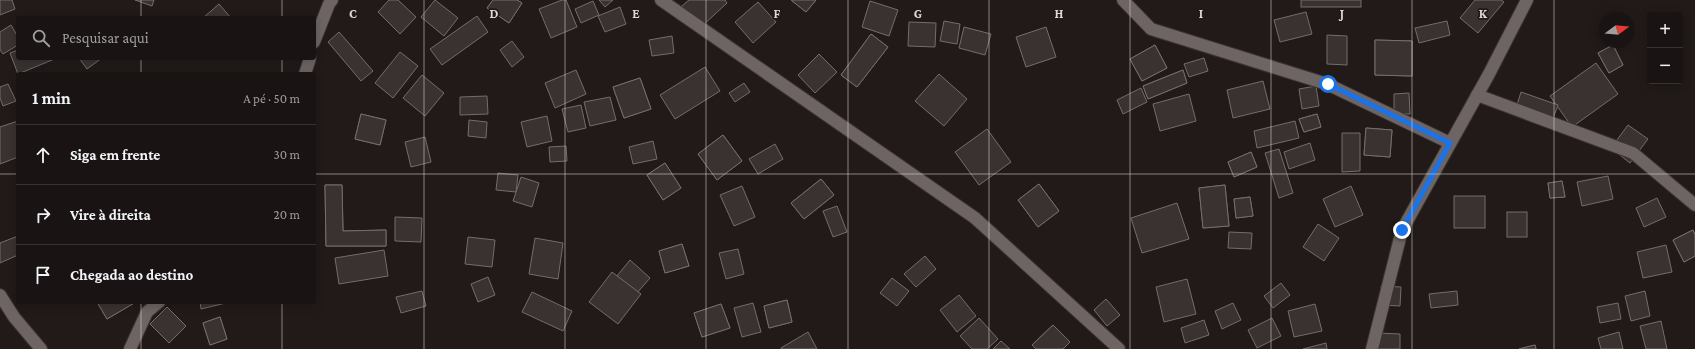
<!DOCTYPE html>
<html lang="pt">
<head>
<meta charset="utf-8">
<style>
  :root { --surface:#191413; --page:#262121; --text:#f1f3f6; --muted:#9f9ea0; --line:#373333 }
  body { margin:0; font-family:"Crimson Pro",serif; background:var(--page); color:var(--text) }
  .controls { position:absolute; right:12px; top:12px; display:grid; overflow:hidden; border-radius:4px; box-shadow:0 2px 10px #0003 }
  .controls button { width:36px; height:36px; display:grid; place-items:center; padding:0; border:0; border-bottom:1px solid var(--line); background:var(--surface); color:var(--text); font:20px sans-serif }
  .compass { position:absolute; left:1599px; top:12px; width:36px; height:36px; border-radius:50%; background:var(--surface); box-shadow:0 2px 10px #0003; rotate:74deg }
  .stop { position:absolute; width:12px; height:12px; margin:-9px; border:3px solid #1a73e8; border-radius:50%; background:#fff }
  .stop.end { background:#1a73e8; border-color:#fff; box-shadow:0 1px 4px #0008 }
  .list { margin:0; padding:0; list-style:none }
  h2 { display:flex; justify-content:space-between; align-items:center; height:52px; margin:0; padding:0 16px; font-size:17px }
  h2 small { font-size:13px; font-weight:400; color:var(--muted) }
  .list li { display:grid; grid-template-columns:26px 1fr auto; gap:12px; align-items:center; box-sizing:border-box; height:60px; padding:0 16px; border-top:1px solid var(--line) }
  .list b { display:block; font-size:15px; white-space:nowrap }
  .list em { font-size:13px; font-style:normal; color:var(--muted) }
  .icon { flex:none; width:22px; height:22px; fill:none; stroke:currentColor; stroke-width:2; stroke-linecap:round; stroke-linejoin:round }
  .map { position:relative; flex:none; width:1695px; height:349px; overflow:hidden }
  .search { position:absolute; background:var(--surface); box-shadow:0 2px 10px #0003; left:16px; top:16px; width:300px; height:44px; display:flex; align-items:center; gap:10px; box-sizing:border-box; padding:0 14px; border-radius:4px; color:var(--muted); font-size:15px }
  .panel { position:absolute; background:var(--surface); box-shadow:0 2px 10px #0003; left:16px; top:72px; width:300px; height:232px; border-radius:4px }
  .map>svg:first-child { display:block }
  .building { fill:#393231; stroke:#756c6b }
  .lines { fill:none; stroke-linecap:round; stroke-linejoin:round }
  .minor-casing { stroke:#393434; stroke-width:14 }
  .minor { stroke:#6d6463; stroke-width:12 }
  .route { stroke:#1a73e8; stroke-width:5 }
  .grid { fill:none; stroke:#dedad9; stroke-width:1; stroke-opacity:0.55 }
  .grid-label { font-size:13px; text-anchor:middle; font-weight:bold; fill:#dedad9; stroke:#211a19; stroke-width:3.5; stroke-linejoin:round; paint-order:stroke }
</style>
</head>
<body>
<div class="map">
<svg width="1695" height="349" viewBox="0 0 1695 349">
  <rect width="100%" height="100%" fill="#211a19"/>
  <g class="building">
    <path d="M0 0H12L15 9 0 15Z"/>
    <path d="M135 0H154L152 6Z"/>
    <path d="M389 0H398L416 17 400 34 378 12Z"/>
    <path d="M435 0 458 18 444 36 421 17Z"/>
    <path d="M493 0H517L522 3 509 23 487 8Z"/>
    <path d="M493 0H517L522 3 509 23 487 8Z"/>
    <path d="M562 0H566L577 27 551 38 539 9Z"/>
    <path d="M599 0H613L605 7Z"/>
    <path d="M689 0H725L727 3 701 27 682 6Z"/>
    <path d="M791 0H816L806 12Z"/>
    <path d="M791 0H816L806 12Z"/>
    <rect x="1301" y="0" width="60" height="7"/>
    <path d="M1475 0H1501L1504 2 1478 33 1460 18Z"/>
    <path d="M593 1 599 15 581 23 575 9Z"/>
    <path d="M870 1 898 10 889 36 862 27Z"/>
    <path d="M758 2 776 22 753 43 735 22Z"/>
    <path d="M219 4 231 18H203Z"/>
    <path d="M620 7 626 24 605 32 598 16Z"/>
    <path d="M1306 12 1312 34 1280 42 1274 20Z"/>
    <path d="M477 16 488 32 442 65 430 49Z"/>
    <path d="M944 21 960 24 957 44 940 41Z"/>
    <path d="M1447 21 1450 35 1419 43 1415 28Z"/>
    <path d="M909 22 936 23 935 47 908 46Z"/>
    <path d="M11 25 18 37V45L3 54 0 50V32Z"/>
    <path d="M964 27 991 34 985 55 959 48Z"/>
    <path d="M1046 27 1056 57 1026 67 1016 37Z"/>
    <path d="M339 32 373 71 361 81 328 42Z"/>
    <path d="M871 34 888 47 857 87 841 75Z"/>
    <path d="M871 34 888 47 857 87 841 75Z"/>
    <path d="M1327 35 1347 36V65L1327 64Z"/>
    <path d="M672 36 674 53 652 56 649 40Z"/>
    <path d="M1375 40 1412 41V76L1375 75Z"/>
    <path d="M1375 40 1412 41V76L1375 75Z"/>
    <path d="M512 41 524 57 512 67 500 50Z"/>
    <path d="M1155 45 1167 68 1142 81 1130 59Z"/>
    <path d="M1155 45 1167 68 1142 81 1130 59Z"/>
    <path d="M1613 45 1623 65 1609 73 1598 53Z"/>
    <path d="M1613 45 1623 65 1609 73 1598 53Z"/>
    <path d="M18 50V58H57L18 74 10 53Z"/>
    <path d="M400 52 418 66 393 98 375 83Z"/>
    <path d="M819 54 837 72 815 93 798 75Z"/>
    <path d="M79 58H102L87 69Z"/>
    <path d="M1204 58 1208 71 1189 77 1184 64Z"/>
    <path d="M1596 63 1618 94 1572 127 1550 96Z"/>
    <path d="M705 67 720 91 675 119 660 95Z"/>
    <path d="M576 70 586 94 555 108 545 83Z"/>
    <path d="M1183 70 1187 83 1148 99 1143 86Z"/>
    <path d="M1183 70 1187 83 1148 99 1143 86Z"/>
    <path d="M939 74 967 99 944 126 915 101Z"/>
    <path d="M422 75 444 93 425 116 403 98Z"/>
    <path d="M640 78 651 109 624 118 613 87Z"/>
    <path d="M640 78 651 109 624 118 613 87Z"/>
    <path d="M1263 81 1270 109 1233 118 1227 90Z"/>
    <path d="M744 83 750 92 735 102 729 93Z"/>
    <path d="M8 84 16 101 3 106 0 98V87Z"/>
    <path d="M1316 86 1319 106 1302 109 1299 89Z"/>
    <path d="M1141 88 1147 102 1123 114 1117 100Z"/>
    <path d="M1521 92 1558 105 1552 121 1516 108Z"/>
    <path d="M1409 93 1410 114H1394V94Z"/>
    <path d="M1189 94 1196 121 1160 131 1153 104Z"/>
    <path d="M487 96 488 114 460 115V97Z"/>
    <path d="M610 97 616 120 590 126 584 102Z"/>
    <path d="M581 105 586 128 568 132 562 109Z"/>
    <path d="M361 114 386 120 380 145 355 139Z"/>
    <path d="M361 114 386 120 380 145 355 139Z"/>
    <path d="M1317 114 1321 127 1304 132 1299 119Z"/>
    <path d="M1317 114 1321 127 1304 132 1299 119Z"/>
    <path d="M547 116 552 141 527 147 521 122Z"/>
    <path d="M469 120 487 122 486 138 468 136Z"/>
    <path d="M18 121V157L0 164V127Z"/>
    <path d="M1295 121 1299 138 1257 148 1254 131Z"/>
    <path d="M1628 125 1648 139 1630 163 1611 148Z"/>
    <path d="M1366 128 1392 130 1390 157 1364 155Z"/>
    <path d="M1366 128 1392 130 1390 157 1364 155Z"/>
    <path d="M987 129 1011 162 979 185 955 152Z"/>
    <path d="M1342 133H1360V171L1342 172Z"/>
    <path d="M723 135 742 161 717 180 698 154Z"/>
    <path d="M723 135 742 161 717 180 698 154Z"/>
    <path d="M425 137 431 162 411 167 405 142Z"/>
    <path d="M653 141 657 159 633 164 629 147Z"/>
    <path d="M1310 143 1315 160 1289 169 1284 152Z"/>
    <path d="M775 144 783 159 758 174 749 159Z"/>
    <path d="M566 146 567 161 550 162 549 147Z"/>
    <path d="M1279 149 1293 193 1279 198 1265 153Z"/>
    <path d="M1251 152 1257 167 1234 177 1228 162Z"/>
    <path d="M1251 152 1257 167 1234 177 1228 162Z"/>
    <path d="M665 163 681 188 663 200 647 175Z"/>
    <path d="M665 163 681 188 663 200 647 175Z"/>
    <path d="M498 173 518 175 516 192 496 190Z"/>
    <path d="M1608 176 1613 199 1582 206 1577 182Z"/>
    <path d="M521 177 539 183 532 207 513 201Z"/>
    <path d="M821 179 834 195 804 219 791 203Z"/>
    <path d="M821 179 834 195 804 219 791 203Z"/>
    <path d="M1562 181 1565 197 1550 198 1548 183Z"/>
    <path d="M1562 181 1565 197 1550 198 1548 183Z"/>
    <path d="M1039 184 1059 211 1038 227 1018 200Z"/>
    <path d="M1039 184 1059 211 1038 227 1018 200Z"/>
    <path d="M325 185H342L343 231 386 230V246H326Z"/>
    <path d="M325 185H342L343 231 386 230V246H326Z"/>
    <path d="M1225 185 1229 226 1203 228 1199 188Z"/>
    <path d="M1225 185 1229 226 1203 228 1199 188Z"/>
    <path d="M742 186 755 217 734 226 720 195Z"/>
    <path d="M1351 186 1363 215 1335 227 1323 199Z"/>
    <rect x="1454" y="196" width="31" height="32"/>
    <path d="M1250 197 1253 216 1236 218 1234 199Z"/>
    <path d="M1250 197 1253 216 1236 218 1234 199Z"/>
    <path d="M1657 198 1666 217 1644 227 1636 208Z"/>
    <path d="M1177 203 1189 239 1142 253 1131 218Z"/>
    <path d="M837 206 847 232 833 237 823 211Z"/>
    <rect x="1507" y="212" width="20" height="25"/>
    <path d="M395 217 422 218 421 242 395 241Z"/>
    <path d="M1318 224 1339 238 1324 261 1303 247Z"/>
    <path d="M1693 230 1695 235V256L1684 262 1673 240Z"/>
    <path d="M1693 230 1695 235V256L1684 262 1673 240Z"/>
    <path d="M1229 232 1252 233 1251 249 1228 248Z"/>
    <path d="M18 236V255L0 263V243Z"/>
    <path d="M468 237 495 240 492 267 465 264Z"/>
    <path d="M535 238 563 243 558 279 529 274Z"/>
    <path d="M682 244 689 266 665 273 659 251Z"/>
    <path d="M682 244 689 266 665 273 659 251Z"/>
    <path d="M1666 245 1672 272 1643 278 1637 252Z"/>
    <path d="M738 249 744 274 726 279 719 253Z"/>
    <path d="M384 250 388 276 339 284 335 258Z"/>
    <path d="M925 256 936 269 916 287 904 274Z"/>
    <path d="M630 260 650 278 637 293 617 276Z"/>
    <path d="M612 272 641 294 618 324 589 302Z"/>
    <path d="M488 277 495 295 478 302 471 284Z"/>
    <path d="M892 278 909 291 897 306 880 293Z"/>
    <path d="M1187 279 1196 314 1164 322 1156 287Z"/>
    <path d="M1281 283 1290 295 1273 308 1264 296Z"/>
    <path d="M1381 286 1401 287 1400 306 1380 305Z"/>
    <path d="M422 291 426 306 401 313 396 297Z"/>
    <path d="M1457 291 1458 305 1431 308 1429 294Z"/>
    <path d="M1645 291 1650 316 1631 321 1625 296Z"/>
    <path d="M532 292 572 311 563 331 522 312Z"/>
    <path d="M959 295 976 316 957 332 940 310Z"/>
    <path d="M1106 299 1120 315 1107 326 1094 310Z"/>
    <path d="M787 300 792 322 769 328 764 306Z"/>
    <path d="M787 300 792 322 769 328 764 306Z"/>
    <path d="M97 302H136L107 319Z"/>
    <path d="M97 302H136L107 319Z"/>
    <path d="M200 302H226V303L201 309Z"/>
    <path d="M753 303 761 332 742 337 734 308Z"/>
    <path d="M1233 303 1241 320 1222 329 1215 311Z"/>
    <path d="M1618 303 1621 319 1600 323 1597 307Z"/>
    <path d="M721 304 730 328 702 337 694 313Z"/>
    <path d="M721 304 730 328 702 337 694 313Z"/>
    <path d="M1315 304 1322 331 1294 337 1288 311Z"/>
    <path d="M167 307 186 326 169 343 150 324Z"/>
    <path d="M220 317 227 339 210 345 203 323Z"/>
    <path d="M220 317 227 339 210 345 203 323Z"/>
    <path d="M979 318 998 339 987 349H972L960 336Z"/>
    <path d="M1272 318 1281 336 1257 348 1248 330Z"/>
    <path d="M1204 320 1209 335 1185 343 1181 328Z"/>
    <path d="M1661 321 1667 349H1646L1640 326Z"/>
    <path d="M1053 325 1070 342 1063 349H1036L1032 345Z"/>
    <path d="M1053 325 1070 342 1063 349H1036L1032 345Z"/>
    <path d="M808 332 817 349H781V348Z"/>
    <path d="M1619 332 1623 349H1601L1598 338Z"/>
    <path d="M1377 333 1400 334V349H1376Z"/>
    <path d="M1001 341 1010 349H993Z"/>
    <path d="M1326 343 1327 349H1303Z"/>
    <path d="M1535 345 1536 349H1519Z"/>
    <path d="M1535 345 1536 349H1519Z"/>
  </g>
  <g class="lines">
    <g class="minor-casing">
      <g id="minor">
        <path d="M661 0 975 218 1119 349"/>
        <path d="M1123 0 1151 29 1327 84 1450 143"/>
        <path d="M314 42 329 4 332 0"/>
        <path d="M305 74 310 58"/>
        <path d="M1477 95 1633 153 1695 205"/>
        <path d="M0 295 14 317 41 349"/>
        <path d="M130 349 147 312 159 302"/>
        <path d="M1372 349 1402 230 1489 74 1527 0"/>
      </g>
    </g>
    <use href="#minor" class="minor"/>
  </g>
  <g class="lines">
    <path class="route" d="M1328 84 1450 143 1402 230"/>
  </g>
  <path class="grid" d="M141 0V18M282 0V18M424 0V349M565 0V349M706 0V349M848 0V349M989 0V349M1130 0V349M1271 0V349M1412 0V349M1554 0V349M141 58V74M282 58V74M0 174H18M314 174H1695M141 302V349M282 302V349"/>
  <g class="grid-label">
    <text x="353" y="18">C</text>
    <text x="494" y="18">D</text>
    <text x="636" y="18">E</text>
    <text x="777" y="18">F</text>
    <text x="918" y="18">G</text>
    <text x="1059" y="18">H</text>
    <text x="1201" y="18">I</text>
    <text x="1342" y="18">J</text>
    <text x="1483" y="18">K</text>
  </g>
</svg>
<div class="controls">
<button>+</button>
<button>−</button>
</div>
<svg class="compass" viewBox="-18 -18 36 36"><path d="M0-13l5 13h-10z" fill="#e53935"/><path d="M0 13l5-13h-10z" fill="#9f9ea0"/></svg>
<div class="stop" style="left:1328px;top:84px"></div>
<div class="stop end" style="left:1402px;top:230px"></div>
<div class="search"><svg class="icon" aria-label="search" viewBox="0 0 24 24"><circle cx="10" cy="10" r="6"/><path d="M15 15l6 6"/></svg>Pesquisar aqui</div>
<section class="panel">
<h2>1 min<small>A pé · 50 m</small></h2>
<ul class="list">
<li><svg class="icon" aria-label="ahead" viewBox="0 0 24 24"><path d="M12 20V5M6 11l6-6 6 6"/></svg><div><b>Siga em frente</b></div><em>30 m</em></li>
<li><svg class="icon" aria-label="right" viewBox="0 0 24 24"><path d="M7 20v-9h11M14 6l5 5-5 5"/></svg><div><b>Vire à direita</b></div><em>20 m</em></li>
<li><svg class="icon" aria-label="arrive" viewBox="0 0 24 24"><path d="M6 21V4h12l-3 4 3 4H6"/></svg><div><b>Chegada ao destino</b></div></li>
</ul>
</section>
</div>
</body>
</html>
